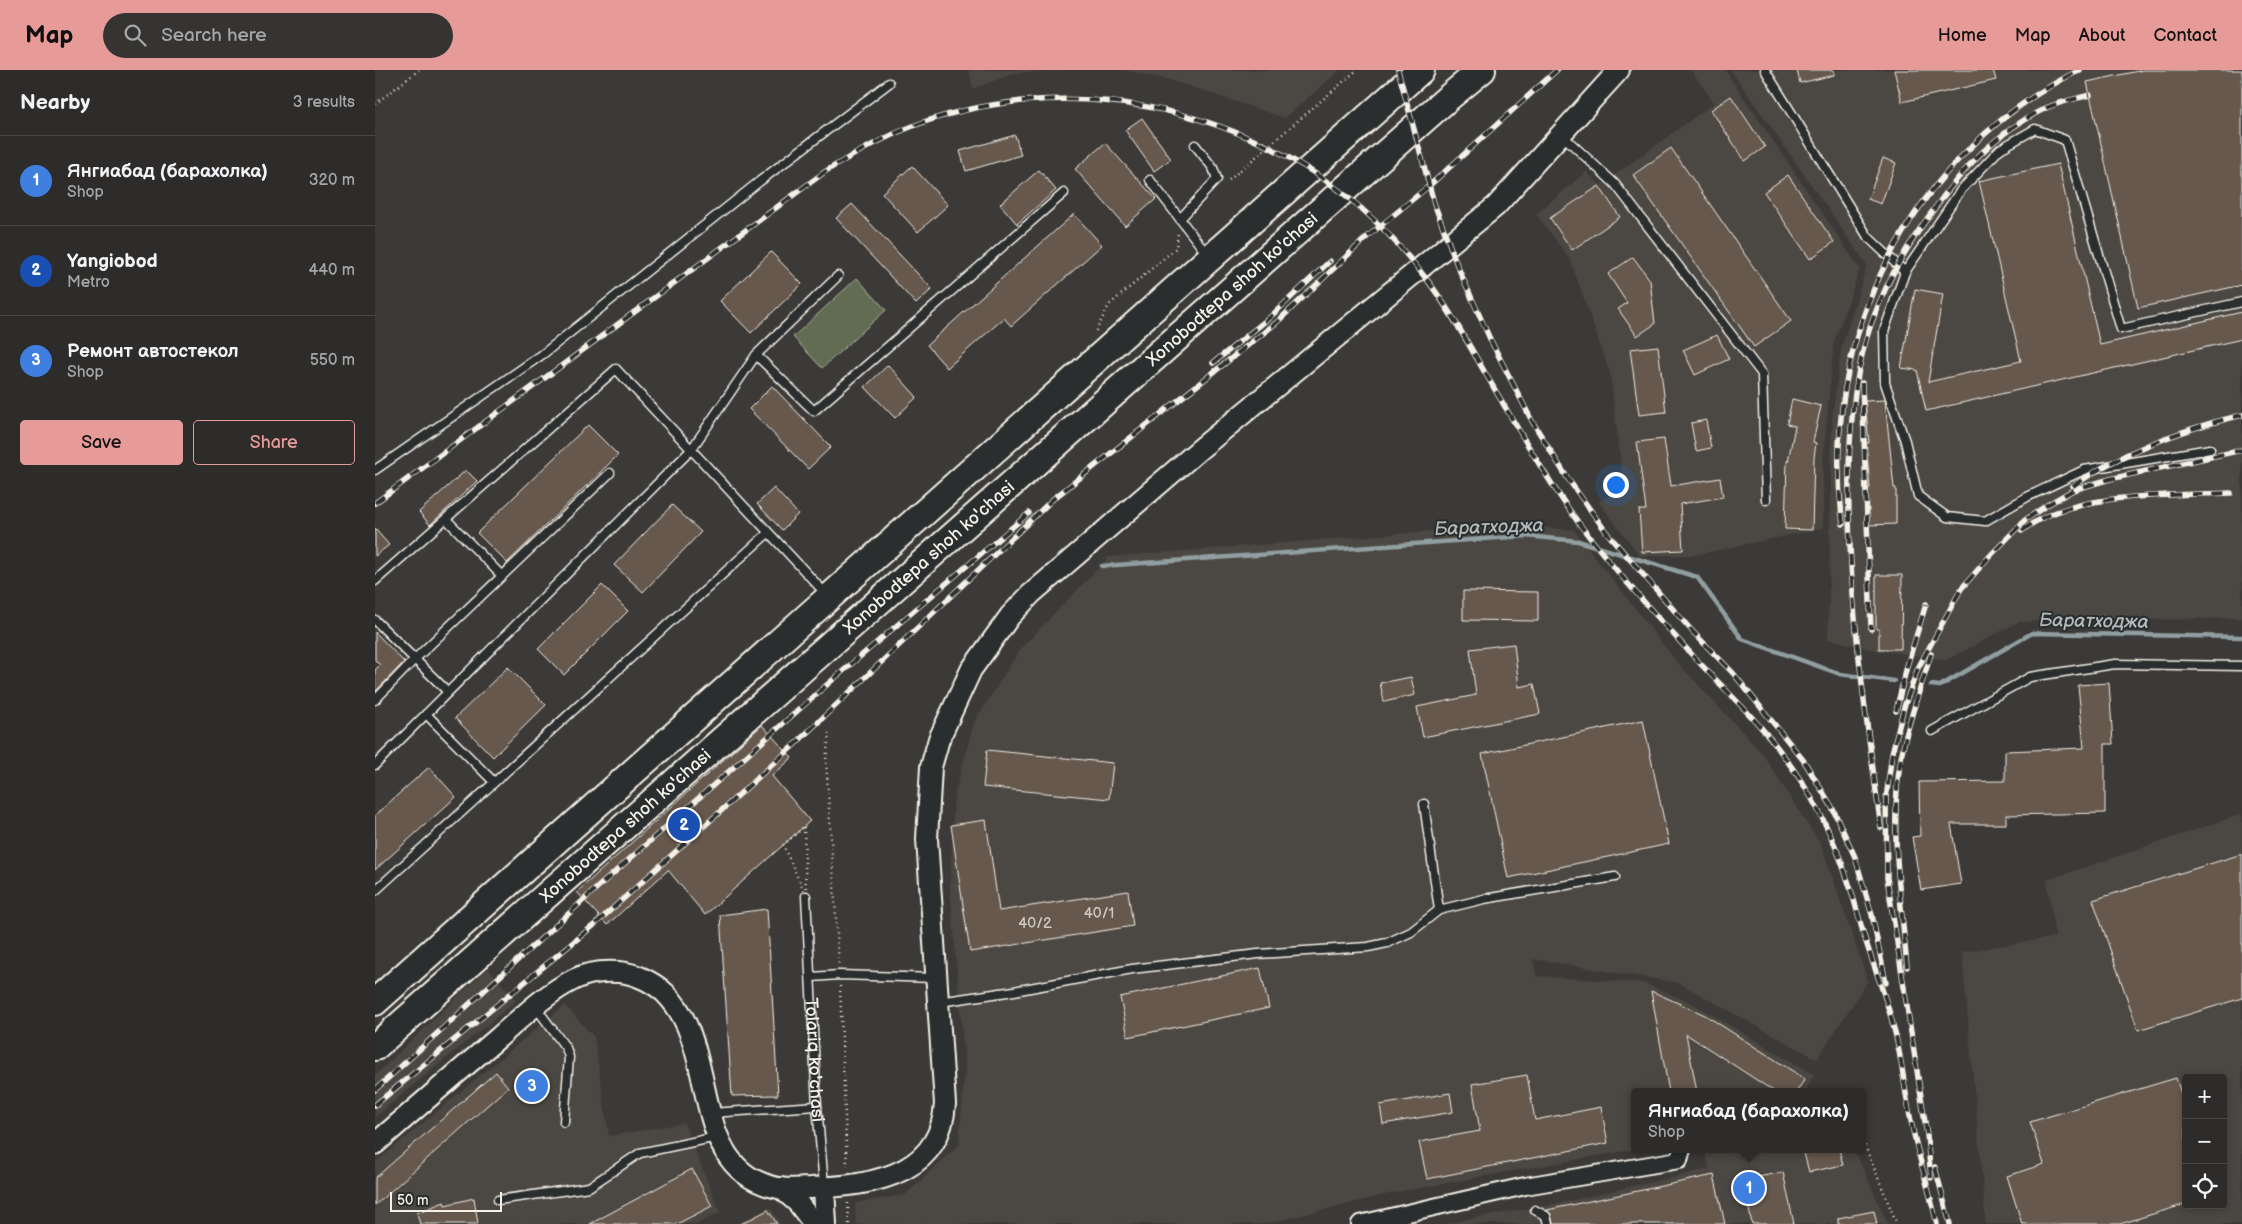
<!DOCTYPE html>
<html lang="en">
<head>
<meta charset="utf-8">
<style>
  :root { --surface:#2d2c2a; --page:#353432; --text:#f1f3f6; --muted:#a7a7a8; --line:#484847; --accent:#e69b98 }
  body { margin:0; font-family:"Balsamiq Sans",sans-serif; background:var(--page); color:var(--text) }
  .controls { position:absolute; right:15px; bottom:15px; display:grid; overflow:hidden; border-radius:5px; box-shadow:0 2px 8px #0003 }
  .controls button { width:45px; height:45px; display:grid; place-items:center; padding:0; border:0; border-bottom:1px solid var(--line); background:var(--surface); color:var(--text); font:25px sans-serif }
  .scale { position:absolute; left:15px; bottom:12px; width:112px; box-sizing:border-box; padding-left:5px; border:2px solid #f4f1e8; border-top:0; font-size:14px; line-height:18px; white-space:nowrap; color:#f4f1e8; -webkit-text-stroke:4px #2a2d2e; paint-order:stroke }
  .you { position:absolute; left:1240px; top:414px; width:18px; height:18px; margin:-12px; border:4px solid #fff; border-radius:50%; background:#1a73e8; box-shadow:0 0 0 8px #1a73e833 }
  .badge { display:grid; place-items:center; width:32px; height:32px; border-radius:50%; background:var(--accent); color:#fff; font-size:16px; font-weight:700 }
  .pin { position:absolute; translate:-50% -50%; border:2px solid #fff; box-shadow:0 1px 5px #0006 }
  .popup { position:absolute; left:1256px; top:1018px; width:235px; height:65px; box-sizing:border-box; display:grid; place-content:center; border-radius:5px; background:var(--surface); filter:drop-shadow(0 1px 4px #0005); font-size:16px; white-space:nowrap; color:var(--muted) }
  .popup b { font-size:19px; color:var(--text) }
  .popup::after { content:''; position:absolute; left:50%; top:100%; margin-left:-10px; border:10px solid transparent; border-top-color:var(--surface) }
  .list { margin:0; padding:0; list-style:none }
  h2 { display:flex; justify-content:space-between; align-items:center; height:65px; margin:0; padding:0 20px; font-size:21px }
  h2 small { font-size:16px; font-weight:400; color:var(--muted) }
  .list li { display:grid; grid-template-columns:32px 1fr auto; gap:15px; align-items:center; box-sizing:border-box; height:90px; padding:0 20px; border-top:1px solid var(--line) }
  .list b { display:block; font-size:19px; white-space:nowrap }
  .list p { margin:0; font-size:16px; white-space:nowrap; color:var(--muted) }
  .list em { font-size:16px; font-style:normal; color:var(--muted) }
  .actions { display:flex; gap:10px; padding:15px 20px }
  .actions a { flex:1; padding:11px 0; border:1px solid var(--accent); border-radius:5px; text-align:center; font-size:18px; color:var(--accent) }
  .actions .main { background:var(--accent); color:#111 }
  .icon { flex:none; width:28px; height:28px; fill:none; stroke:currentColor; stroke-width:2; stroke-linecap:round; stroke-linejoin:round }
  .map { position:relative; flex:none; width:1867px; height:1154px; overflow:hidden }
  header { display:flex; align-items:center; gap:30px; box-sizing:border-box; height:70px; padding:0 25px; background:var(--accent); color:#111 }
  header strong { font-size:24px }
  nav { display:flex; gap:28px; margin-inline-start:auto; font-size:18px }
  .search { width:350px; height:45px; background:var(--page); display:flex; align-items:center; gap:12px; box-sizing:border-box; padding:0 18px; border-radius:28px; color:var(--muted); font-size:19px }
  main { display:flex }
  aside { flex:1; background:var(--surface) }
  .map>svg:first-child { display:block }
  .built { fill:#4c4642; fill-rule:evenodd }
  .green { fill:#626c52; stroke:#abae9d }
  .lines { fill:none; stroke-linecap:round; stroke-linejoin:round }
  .stream { stroke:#919fa2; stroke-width:4.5 }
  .building { fill:#66584e; stroke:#f4f1e8 }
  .service-casing { stroke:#f4f1e8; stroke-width:11 }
  .minor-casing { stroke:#f4f1e8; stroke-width:20 }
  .tertiary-casing { stroke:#f4f1e8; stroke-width:24 }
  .trunk-casing { stroke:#f4f1e8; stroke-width:30 }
  .path { stroke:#f4f1e8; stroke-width:2.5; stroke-dasharray:1 4; stroke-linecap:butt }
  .service { stroke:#2a2d2e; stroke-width:8 }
  .minor { stroke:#2a2d2e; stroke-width:16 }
  .tertiary { stroke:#2a2d2e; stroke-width:20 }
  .trunk { stroke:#2a2d2e; stroke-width:26 }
  .rail-casing { stroke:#f4f1e8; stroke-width:5.5 }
  .rail { stroke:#2a2d2e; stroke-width:4; stroke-dasharray:11; stroke-linecap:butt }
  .labels { text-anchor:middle; stroke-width:4; stroke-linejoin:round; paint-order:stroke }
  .number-label { font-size:15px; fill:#d0cbc2 }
  .street-label { font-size:18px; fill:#f4f1e8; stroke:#2a2d2e }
  .water-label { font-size:19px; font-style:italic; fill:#b2baba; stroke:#2a2d2e }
</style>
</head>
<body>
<header>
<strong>Map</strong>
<div class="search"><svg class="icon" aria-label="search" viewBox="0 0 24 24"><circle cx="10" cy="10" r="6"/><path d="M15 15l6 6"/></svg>Search here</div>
<nav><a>Home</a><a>Map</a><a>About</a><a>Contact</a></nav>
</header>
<main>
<aside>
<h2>Nearby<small>3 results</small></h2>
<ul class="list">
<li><span class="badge" style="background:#3f7fe0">1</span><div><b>Янгиабад (барахолка)</b><p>Shop</p></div><em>320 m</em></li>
<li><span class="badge" style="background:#1a4fb4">2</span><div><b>Yangiobod</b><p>Metro</p></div><em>440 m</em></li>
<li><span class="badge" style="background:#3f7fe0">3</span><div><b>Ремонт автостекол</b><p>Shop</p></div><em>550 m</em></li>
</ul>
<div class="actions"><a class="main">Save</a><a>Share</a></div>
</aside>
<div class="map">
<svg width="1867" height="1154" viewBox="0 0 1867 1154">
  <rect width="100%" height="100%" fill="#3c3a38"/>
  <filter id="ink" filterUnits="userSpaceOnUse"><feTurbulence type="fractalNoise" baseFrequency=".02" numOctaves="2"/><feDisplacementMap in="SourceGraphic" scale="10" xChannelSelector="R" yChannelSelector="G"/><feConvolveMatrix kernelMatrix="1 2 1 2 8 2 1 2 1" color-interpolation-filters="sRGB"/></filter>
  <g filter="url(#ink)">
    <g class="built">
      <path d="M594 0H689L639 3 598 19Z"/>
      <path d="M749 0H965L910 48 795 10Z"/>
      <path d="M1316 0H1350L1485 199 1459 272 1448 392V458L1320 485 1265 486 1223 431 1249 420 1235 303 1195 189 1161 144 1211 102 1226 115 1339 33Z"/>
      <path d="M1356 0H1867V548L1644 552 1571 590 1495 579 1453 569 1457 350 1466 279 1492 195Z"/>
      <path d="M1131 455 1199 460 1301 591 1387 683 1447 777 1493 911 1442 989 1304 913 1158 889 1161 906 1268 913 1317 933 1439 1005 1430 1022H1260V1079L1022 1122 890 1154H481L480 1133 530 1125 584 1075 590 996 575 817 579 727 599 652 647 577 734 487Z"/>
      <path d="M1867 744V1154H1611L1587 882 1680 867 1672 810ZM1811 1008H1848V1135H1811Z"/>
      <path d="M113 898 141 931 0 1047V1005Z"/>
      <path d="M190 935 219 967 234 1066 309 1053 345 1142 322 1154H0V1093Z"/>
      <path d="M1330 1079H1479L1513 1154H1070L1113 1145 1167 1137 1334 1099Z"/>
      <path d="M395 1137 405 1154H362Z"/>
    </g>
    <path class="green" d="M482 208 511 240 447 298 418 267Z"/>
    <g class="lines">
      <g class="stream">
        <path d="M727 496 1151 466 1203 471 1322 507 1367 569 1465 604 1519 611"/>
        <path d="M1556 615 1565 616 1657 563 1867 567"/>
      </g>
    </g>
    <g class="building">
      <path d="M1422 0H1459V5L1425 13Z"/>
      <path d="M1519 0H1618L1621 10 1527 32Z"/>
      <path d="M1768 0H1867V215L1763 238 1712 12Z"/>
      <path d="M1356 26 1390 77 1370 91 1336 40Z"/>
      <path d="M767 48 796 89 779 101 750 60Z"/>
      <path d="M640 65 646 85 591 101 585 81Z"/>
      <path d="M730 73 781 129 750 156 700 99Z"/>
      <path d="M1296 78 1416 251 1379 277 1258 105Z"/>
      <path d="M1508 88 1521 93 1506 134 1493 129Z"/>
      <path d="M1683 94 1725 275 1867 242V269L1551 341 1542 300 1526 298 1540 219 1568 224 1553 312 1646 291 1604 111Z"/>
      <path d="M537 96 573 135 543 162 507 123Z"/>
      <path d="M664 100 681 120 642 154 625 134Z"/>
      <path d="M1413 105 1459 172 1435 189 1389 122Z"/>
      <path d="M1224 116 1245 147 1197 180 1175 148Z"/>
      <path d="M477 134 557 219 541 234 461 148Z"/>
      <path d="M699 144 727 175 636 256 629 248 572 298 552 275Z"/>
      <path d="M396 182 427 214 376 263 345 231Z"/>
      <path d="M1258 187 1275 210 1280 254 1262 266 1243 239 1252 233 1233 204Z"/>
      <path d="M1342 265 1354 289 1320 305 1308 280Z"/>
      <path d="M1283 276 1291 342 1264 345 1255 279Z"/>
      <path d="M513 295 542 327 520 348 490 317Z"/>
      <path d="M397 316 456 377 433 399 374 339Z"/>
      <path d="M1417 329 1446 336 1438 372 1441 373 1439 388 1437 460 1410 459 1412 391H1413L1420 356 1412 354Z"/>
      <path d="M1510 330 1519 418H1521V454L1493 455V419L1495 418 1491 373H1494L1490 331Z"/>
      <path d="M1331 350 1336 378 1321 381 1316 353Z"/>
      <path d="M213 355 243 385 132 493 102 463Z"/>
      <path d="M1289 369 1296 416 1345 408 1348 427 1305 434 1308 480 1267 482 1264 440H1271L1262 372Z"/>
      <path d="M91 400 102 411 55 455 44 442Z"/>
      <path d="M399 418 423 444 407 460 382 434Z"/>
      <path d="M297 435 326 462 268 522 239 495Z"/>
      <path d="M0 459 14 475 0 486Z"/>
      <path d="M1501 505H1527L1526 579H1504V559H1501Z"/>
      <path d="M227 515 253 541 189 605 163 579Z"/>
      <path d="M1088 521 1163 522V551L1088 550Z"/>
      <path d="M0 562 29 592 0 622V600L5 595 0 590Z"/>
      <path d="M1139 574 1144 617 1159 614 1165 644 1048 667 1042 637 1101 625 1095 579Z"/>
      <path d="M133 597 171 635 118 687 80 648Z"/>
      <path d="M1036 607 1040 625 1009 632 1005 613Z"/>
      <path d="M1734 613 1738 674H1730V743L1631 745V754H1576L1586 814 1546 820 1537 767 1545 766 1544 712 1630 711V681L1709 678 1703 615Z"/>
      <path d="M1268 650 1294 774 1133 808 1107 684Z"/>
      <path d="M387 655 417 688 397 706 435 751 330 845 293 800 232 855 202 822Z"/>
      <path d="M612 680 738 693 734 729 608 717Z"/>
      <path d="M54 697 81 727 0 800V745Z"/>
      <path d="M611 750 624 841 753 821 758 856 595 882 576 755Z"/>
      <path d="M1867 784V928L1763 960 1718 830Z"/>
      <path d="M392 839 403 1025 357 1026 345 845Z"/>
      <path d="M885 898 894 938 753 967 745 927Z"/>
      <path d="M1276 921 1330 945 1430 1009 1421 1022H1400L1311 964 1322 1022H1294Z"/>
      <path d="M121 1002 133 1017 0 1135V1108Z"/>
      <path d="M1152 1005 1160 1050 1226 1037 1233 1073 1052 1109 1044 1072 1105 1061 1097 1014Z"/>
      <path d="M1801 1008 1811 1039V1134L1745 1154H1647L1632 1106 1669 1094 1655 1052Z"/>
      <path d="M1075 1023 1078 1042 1008 1054 1005 1035Z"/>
      <path d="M1428 1079H1464L1468 1095 1434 1102Z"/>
      <path d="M317 1099 337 1136 302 1154H215Z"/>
      <path d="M1408 1102 1419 1154H1377L1368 1110Z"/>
      <path d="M1339 1105 1350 1154H1178L1176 1144 1172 1140Z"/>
      <path d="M99 1128 103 1154H45L42 1143 69 1132 70 1135Z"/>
      <path d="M393 1140 402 1154H366Z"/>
      <path d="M1499 1141 1502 1154H1463V1148Z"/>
    </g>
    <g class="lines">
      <g class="service-casing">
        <g id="service">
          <path d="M1390 0 1493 167 1530 202 1509 261 1510 313 1530 371 1543 426 1572 447 1610 451 1652 427 1709 400 1835 379"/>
          <path d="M1187 65 1240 114 1387 304 1391 430"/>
          <path d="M775 110 832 184"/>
          <path d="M805 149 842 109 838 98 820 75"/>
          <path d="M1530 202 1586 120 1625 79 1660 59 1690 70 1746 259 1867 232"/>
          <path d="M381 285 439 341 689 123"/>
          <path d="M0 400 168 284 385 111 514 13"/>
          <path d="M71 449 127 506"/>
          <path d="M0 511 241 299 451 524"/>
          <path d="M0 550 73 622"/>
          <path d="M0 630 40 589 235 403"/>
          <path d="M51 644 119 712"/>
          <path d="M1557 661 1655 607 1740 594 1867 596"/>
          <path d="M0 695 316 380 381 285 463 206"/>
          <path d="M1049 734 1064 840"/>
          <path d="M0 821 393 463"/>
          <path id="s1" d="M431 826 442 1036 449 1115"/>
          <path d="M437 907 464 905 560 908"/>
          <path d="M564 932 639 921 757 899 883 884 993 877 1012 873 1036 862 1064 840 1109 829 1240 807"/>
          <path d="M160 936 191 978 194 987 189 1052"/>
          <path d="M336 1043 442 1036"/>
          <path d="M123 1130 214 1117 265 1083 342 1067"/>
          <path d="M1160 1140 1171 1146 1173 1154"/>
        </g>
      </g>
      <g class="minor-casing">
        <path id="minor" d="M985 1154 1150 1116 1304 1090 1307 1079"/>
      </g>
      <g class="tertiary-casing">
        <g id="tertiary">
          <path d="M0 1074C41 1038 82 1003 123 968 146 948 171 923 200 909 212 903 229 901 243 902 260 903 278 912 290 923 347 978 310 1100 403 1118 413 1120 425 1118 435 1118 466 1117 502 1114 530 1099 556 1085 568 1063 570 1034L552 769 556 697 564 669 596 600 635 546 656 524 825 379 1121 136 1244 0"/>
          <path d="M406 1118 423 1133 439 1154"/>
          <path d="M449 1118 451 1154"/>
        </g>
      </g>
      <g class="trunk-casing">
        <g id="trunk">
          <path d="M0 932 1046 0"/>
          <path id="s2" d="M0 977 1073 28 1107 0"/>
        </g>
      </g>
      <g class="path">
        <path d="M0 34 44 0"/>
        <path d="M854 110 982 0"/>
        <path d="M721 261 734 235 801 178 803 164"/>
        <path d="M454 663 451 690 464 895"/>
        <path d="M429 757 431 826 408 775Z"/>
        <path d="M465 916 472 1098"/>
        <path d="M1488 1071 1522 1154"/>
        <path d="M473 1133 474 1154"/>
      </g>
      <use href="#service" class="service"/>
      <use href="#minor" class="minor"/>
      <use href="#tertiary" class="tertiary"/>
      <use href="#trunk" class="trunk"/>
      <g class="rail-casing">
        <g id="rail">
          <path d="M1023 0 1059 133 1082 195 1115 269 1157 351 1193 409 1232 463 1317 561 1358 603 1429 691 1457 737 1480 787 1497 845 1511 913"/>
          <path d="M838 293 894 248 955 191"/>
          <path d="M1487 313 1496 559"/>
          <path d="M1698 416C1748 381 1808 359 1867 345"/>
          <path d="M0 433 451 101C479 84 507 68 538 56 687 0 867 34 987 139 1012 161 1033 185 1053 211 1074 239 1092 271 1109 301 1139 352 1168 404 1203 452 1238 499 1279 543 1319 587 1349 619 1382 649 1408 685 1436 722 1459 767 1473 811 1479 828 1483 845 1488 862 1497 893 1510 923 1518 955 1527 986 1529 1019 1536 1051 1543 1086 1554 1119 1562 1154"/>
          <path d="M1468 454C1442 268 1536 83 1705 0"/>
          <path d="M1647 461C1695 421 1796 426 1856 423"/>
          <path d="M1521 641 1532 596 1551 534"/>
          <path d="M1506 758C1492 654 1476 549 1474 444 1473 390 1475 338 1487 285 1500 232 1525 185 1557 142 1588 98 1621 62 1671 38 1684 32 1700 29 1715 25"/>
          <path d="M1532 897C1526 827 1513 753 1527 683 1534 649 1546 617 1556 584"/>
          <path d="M0 1020 224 816 454 613 654 443"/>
          <path d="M0 1035 218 856 417 677 678 429 901 253 992 167 1055 115 1182 0"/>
          <path d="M1560 1097 1575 1154"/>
          <path d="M1556 1108 1552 1065 1512 808 1511 729 1517 683 1529 637 1543 598 1586 519 1614 487 1650 450 1672 435 1698 420 1735 409 1867 380"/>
        </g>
      </g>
      <use href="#rail" class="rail"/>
    </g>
  </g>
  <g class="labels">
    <g class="number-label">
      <text x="724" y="848">40/1</text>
      <text x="660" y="858">40/2</text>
    </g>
    <g class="street-label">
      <text dy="6" stroke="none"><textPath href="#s2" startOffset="1144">Xonobodtepa shoh ko'chasi</textPath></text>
      <text dy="6" stroke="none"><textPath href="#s2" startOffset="739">Xonobodtepa shoh ko'chasi</textPath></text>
      <text dy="6" stroke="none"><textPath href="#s2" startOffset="334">Xonobodtepa shoh ko'chasi</textPath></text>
      <text dy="6" stroke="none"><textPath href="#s1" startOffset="164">Tolariq ko'chasi</textPath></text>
    </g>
    <g class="water-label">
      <text transform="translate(1114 456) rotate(-2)" y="7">Баратходжа</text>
      <text transform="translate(1719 550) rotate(1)" y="7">Баратходжа</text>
    </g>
  </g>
</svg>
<div class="controls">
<button>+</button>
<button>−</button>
<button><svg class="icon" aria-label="locate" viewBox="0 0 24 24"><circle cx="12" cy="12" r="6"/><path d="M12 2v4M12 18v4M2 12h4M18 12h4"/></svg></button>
</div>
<div class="scale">50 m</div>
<div class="you"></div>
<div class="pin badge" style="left:1374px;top:1118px;background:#3f7fe0">1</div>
<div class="popup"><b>Янгиабад (барахолка)</b>Shop</div>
<div class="pin badge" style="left:309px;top:755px;background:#1a4fb4">2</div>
<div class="pin badge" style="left:157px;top:1016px;background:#3f7fe0">3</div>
</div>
</main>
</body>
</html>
